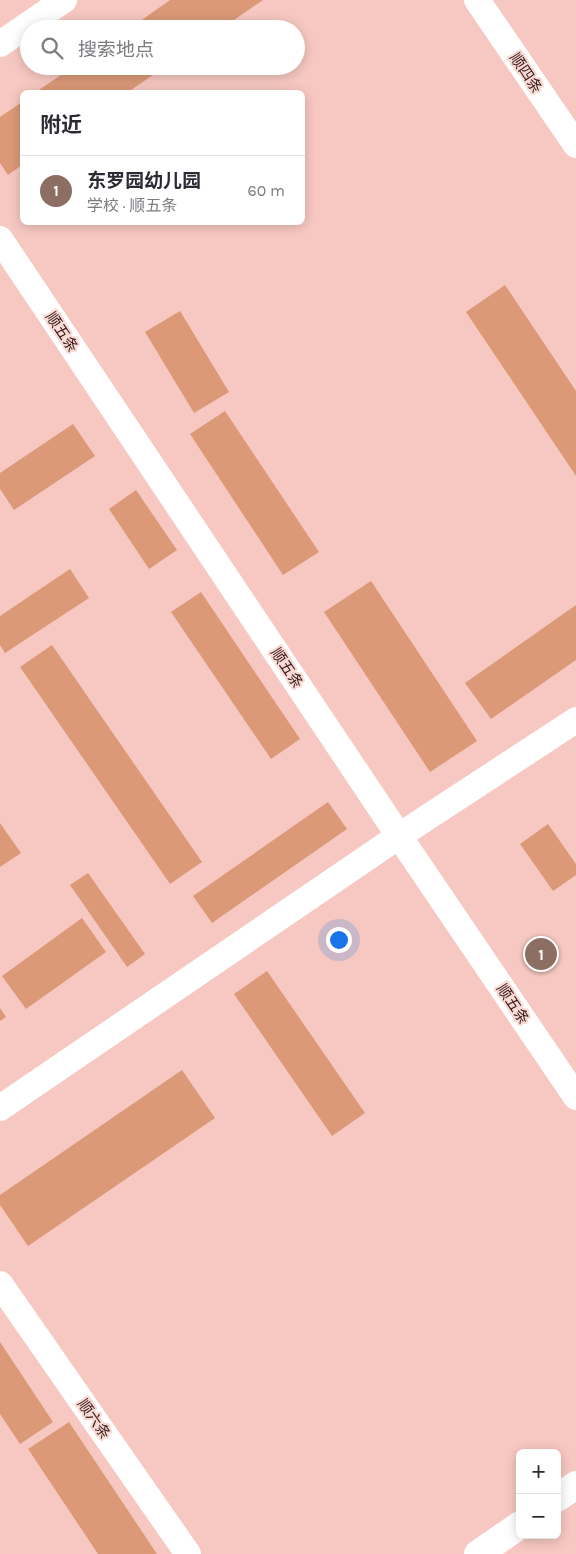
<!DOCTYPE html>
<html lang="zh">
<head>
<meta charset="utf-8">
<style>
  :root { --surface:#fff; --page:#f2f2f3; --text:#2b2b33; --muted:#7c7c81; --line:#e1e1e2; --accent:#ea580c }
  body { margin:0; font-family:Karla,"Noto Sans SC",sans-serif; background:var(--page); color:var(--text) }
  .controls { position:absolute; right:15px; bottom:15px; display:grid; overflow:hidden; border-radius:8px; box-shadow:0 2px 12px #0003 }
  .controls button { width:45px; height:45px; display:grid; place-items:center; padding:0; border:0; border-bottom:1px solid var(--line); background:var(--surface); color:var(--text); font:25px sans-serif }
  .you { position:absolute; left:338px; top:939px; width:18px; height:18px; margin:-12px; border:4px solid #fff; border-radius:50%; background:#1a73e8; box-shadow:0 0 0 8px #1a73e833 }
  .badge { display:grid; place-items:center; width:32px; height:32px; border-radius:50%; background:var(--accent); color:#fff; font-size:16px; font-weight:700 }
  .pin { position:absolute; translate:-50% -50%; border:2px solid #fff; box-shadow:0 1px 5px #0006 }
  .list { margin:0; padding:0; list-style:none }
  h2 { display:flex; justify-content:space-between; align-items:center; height:65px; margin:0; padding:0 20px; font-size:21px }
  h2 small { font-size:16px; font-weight:400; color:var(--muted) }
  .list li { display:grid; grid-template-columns:32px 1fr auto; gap:15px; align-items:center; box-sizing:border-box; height:70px; padding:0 20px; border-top:1px solid var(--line) }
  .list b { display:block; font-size:19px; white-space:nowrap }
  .list p { margin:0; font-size:16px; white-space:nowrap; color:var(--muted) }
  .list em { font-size:16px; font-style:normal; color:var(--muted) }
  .icon { flex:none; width:28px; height:28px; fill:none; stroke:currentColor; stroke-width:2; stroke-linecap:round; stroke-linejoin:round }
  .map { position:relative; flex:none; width:576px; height:1554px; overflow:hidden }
  .search { position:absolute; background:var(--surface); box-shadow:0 2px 12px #0003; left:20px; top:20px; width:285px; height:55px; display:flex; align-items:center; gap:12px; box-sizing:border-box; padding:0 18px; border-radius:28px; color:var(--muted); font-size:19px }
  .panel { position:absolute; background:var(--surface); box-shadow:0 2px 12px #0003; left:20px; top:90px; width:285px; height:135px; border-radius:8px }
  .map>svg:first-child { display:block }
  .building { fill:#db9978 }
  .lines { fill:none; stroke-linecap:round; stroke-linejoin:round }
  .minor { stroke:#fff; stroke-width:26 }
  .tertiary { stroke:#fff; stroke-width:28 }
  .labels { text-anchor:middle; stroke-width:4.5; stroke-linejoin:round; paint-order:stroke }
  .street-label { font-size:15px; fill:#381c18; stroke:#f9d9d4 }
</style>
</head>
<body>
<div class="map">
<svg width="576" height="1554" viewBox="0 0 576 1554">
  <rect width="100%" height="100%" fill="#f7c8c1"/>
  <g class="building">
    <path d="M170 0H263L221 29H129Z"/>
    <path d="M74 66H166L128 92H36Z"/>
    <path d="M22 102V165L8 175 0 163V117Z"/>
    <path d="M505 285 576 391V476L466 312Z"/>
    <path d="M180 311 229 392 194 413 145 332Z"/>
    <path d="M225 411 319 552 283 575 190 434Z"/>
    <path d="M73 424 95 456 14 510 0 489V473Z"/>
    <path d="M136 490 177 550 149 569 109 509Z"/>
    <path d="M70 569 89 598 5 653 0 645V616Z"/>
    <path d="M371 581 477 741 430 772 324 612Z"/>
    <path d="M201 592 300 739 271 759 171 612Z"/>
    <path d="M576 605V660L491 719 465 683Z"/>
    <path d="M52 645 202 862 170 884 20 667Z"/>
    <path d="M328 802 347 829 212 923 193 896Z"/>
    <path d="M0 823 21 853 0 867Z"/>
    <path d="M548 824 576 864V875L553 891 520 844Z"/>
    <path d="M88 873 145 954 127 967 70 885Z"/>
    <path d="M82 918 106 952 26 1009 2 976Z"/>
    <path d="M267 971 365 1113 332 1136 234 994Z"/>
    <path d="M0 1008 6 1017 0 1021Z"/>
    <path d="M182 1070 215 1118 28 1246 0 1205V1195Z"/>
    <path d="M0 1342 53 1422 20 1444 0 1414Z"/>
    <path d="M69 1422 157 1554H98L28 1449Z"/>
  </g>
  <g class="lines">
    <g class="minor">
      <path d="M477 0 576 145"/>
      <path d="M0 44 64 0"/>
      <path d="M0 239 399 836 576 1097"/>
      <path d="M0 1108 399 836 576 720"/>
      <path d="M0 1284 188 1554"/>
    </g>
    <g class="tertiary">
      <path d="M557 1498 576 1485"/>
      <path d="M478 1554 520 1525"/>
    </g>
  </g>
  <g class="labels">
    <g class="street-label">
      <text transform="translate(526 73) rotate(56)" y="5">顺四条</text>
      <text transform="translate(62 332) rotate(56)" y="5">顺五条</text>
      <text transform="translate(287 668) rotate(56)" y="5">顺五条</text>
      <text transform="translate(513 1004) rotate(56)" y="5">顺五条</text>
      <text transform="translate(94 1419) rotate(55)" y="5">顺六条</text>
    </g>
  </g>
</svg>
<div class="controls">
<button>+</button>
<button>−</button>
</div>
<div class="you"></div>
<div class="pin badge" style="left:541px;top:954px;background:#8d6e63">1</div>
<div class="search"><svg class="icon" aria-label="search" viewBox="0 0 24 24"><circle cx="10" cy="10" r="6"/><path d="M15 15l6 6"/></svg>搜索地点</div>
<section class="panel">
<h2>附近<small></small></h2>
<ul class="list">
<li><span class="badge" style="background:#8d6e63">1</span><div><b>东罗园幼儿园</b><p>学校 · 顺五条</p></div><em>60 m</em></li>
</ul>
</section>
</div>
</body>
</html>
